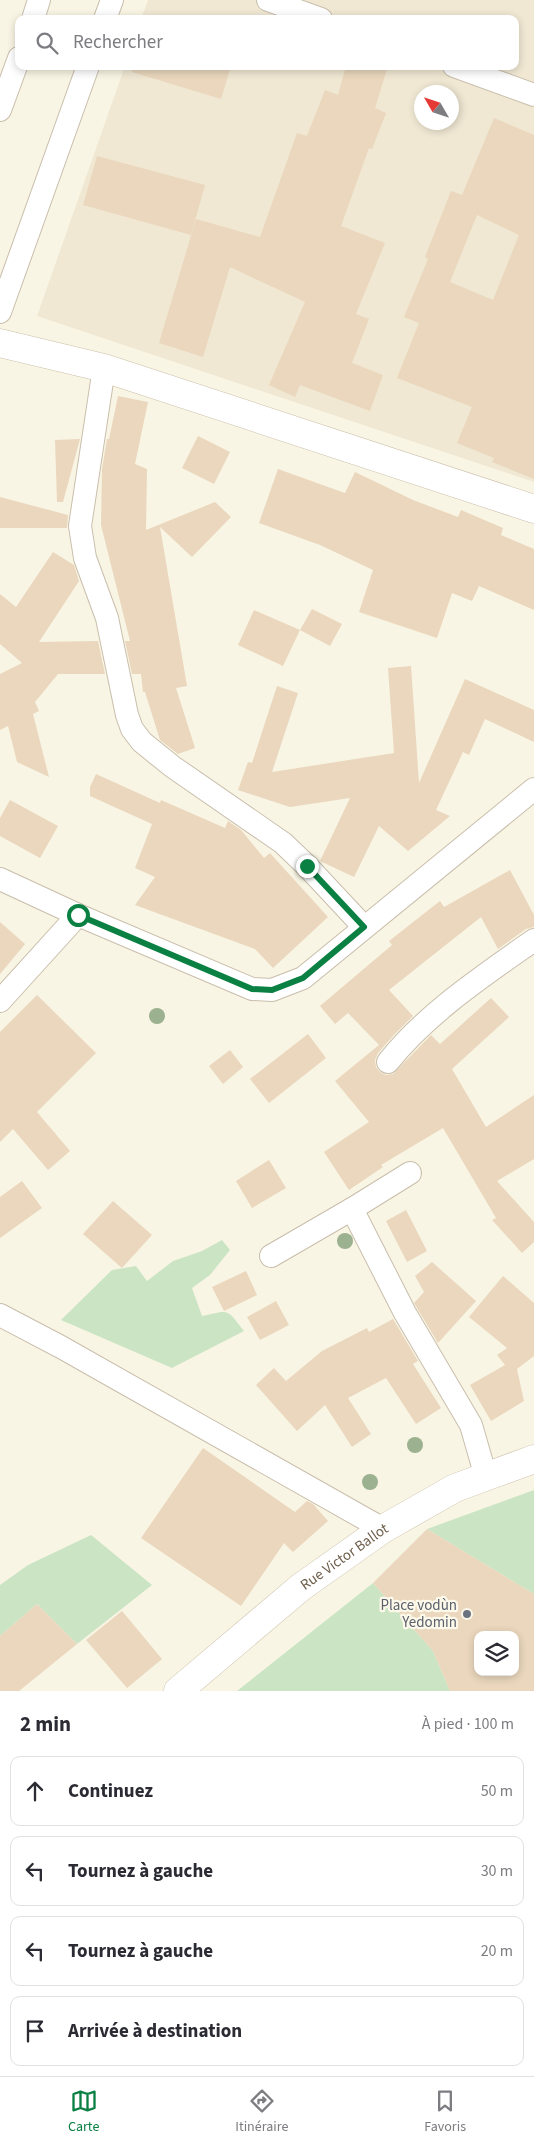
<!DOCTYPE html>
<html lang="fr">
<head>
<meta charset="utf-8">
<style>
  :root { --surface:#fff; --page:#f7f7f7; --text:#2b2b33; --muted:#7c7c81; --line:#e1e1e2; --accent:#0b8043 }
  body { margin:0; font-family:"Source Sans 3",sans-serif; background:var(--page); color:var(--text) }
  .controls { position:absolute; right:15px; bottom:15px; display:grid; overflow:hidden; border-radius:10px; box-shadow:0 2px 8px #0003 }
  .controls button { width:45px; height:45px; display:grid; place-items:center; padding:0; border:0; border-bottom:1px solid var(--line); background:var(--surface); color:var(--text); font:25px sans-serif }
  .compass { position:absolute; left:414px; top:85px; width:45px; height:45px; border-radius:50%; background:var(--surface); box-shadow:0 2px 8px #0003; rotate:309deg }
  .stop { position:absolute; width:15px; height:15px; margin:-11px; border:4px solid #0b8043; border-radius:50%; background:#fff }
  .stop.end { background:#0b8043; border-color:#fff; box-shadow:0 1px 5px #0008 }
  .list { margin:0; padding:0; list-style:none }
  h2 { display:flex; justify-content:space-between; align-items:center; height:65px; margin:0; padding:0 20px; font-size:21px }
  h2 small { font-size:16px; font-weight:400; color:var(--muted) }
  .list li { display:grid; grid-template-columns:32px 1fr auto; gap:15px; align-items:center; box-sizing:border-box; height:70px; margin:0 10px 10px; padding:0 10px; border:1px solid var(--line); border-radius:10px }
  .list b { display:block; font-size:19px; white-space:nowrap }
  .list em { font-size:16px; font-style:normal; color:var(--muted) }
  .icon { flex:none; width:28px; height:28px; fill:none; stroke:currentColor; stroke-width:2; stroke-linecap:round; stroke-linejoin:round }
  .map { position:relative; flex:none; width:534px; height:1691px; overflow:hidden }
  .search { position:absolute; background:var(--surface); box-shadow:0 2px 8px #0003; left:15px; right:15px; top:15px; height:55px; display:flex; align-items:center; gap:12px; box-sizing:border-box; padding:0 18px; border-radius:10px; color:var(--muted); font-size:19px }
  .sheet { height:385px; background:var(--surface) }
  nav { display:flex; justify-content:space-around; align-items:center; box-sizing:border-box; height:70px; border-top:1px solid var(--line); background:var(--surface); font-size:14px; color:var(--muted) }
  nav a { display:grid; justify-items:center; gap:2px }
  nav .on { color:var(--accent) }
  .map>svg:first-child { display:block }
  .residential { fill:#f0e8d3; fill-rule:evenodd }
  .green { fill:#cbe5c4 }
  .building { fill:#ead7bd; fill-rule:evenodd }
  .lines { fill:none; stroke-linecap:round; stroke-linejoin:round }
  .street-casing { stroke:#c9beac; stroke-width:24 }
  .secondary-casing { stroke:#ccc0ab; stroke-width:29 }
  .street { stroke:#fff; stroke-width:22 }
  .secondary { stroke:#fff; stroke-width:28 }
  .tree { fill:#9bb18f }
  .route { stroke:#0b8043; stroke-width:6 }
  .worship-dot { fill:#6b7280; stroke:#fdf9ea; stroke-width:2 }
  .labels { text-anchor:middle; stroke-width:4.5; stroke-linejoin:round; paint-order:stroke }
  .street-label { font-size:15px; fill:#6f5f4d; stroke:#fdf9ea }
  .worship-label { font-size:15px; fill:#5b616d; stroke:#fdf9ea; text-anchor:end }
</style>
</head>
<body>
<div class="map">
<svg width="534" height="1691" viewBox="0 0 534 1691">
  <rect width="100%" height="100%" fill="#f9f5e4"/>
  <path class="residential" d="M148 0H534V482L37 316 125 66H515V19H141ZM422 92H452V122H422Z"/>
  <g class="green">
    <path d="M222 1240 230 1250 210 1275 192 1288 202 1316C230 1310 226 1308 244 1331L172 1368 61 1320 112 1270 136 1266 147 1281 173 1261 202 1251Z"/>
    <path d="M534 1490V1594L427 1529Z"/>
    <path d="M91 1535 152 1585 77 1644 37 1604 0 1636V1585L28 1565Z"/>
    <path d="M373 1583 433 1651 450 1691H237Z"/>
  </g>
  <g class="building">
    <path d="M133 66H231L221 99 132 72Z"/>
    <path d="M346 66H388L375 108 386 113 372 149 369 148 341 226 385 243 356 314 369 319 352 363 383 375 370 411 300 385 295 397 269 385 305 302 230 267 203 357 159 343 196 219 260 237 297 133 307 136 325 90 338 95Z"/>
    <path d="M494 118 534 135V479L492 462 494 458 457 443 472 407 397 378 419 323 404 317 428 259 425 257 451 191 462 195ZM477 215 519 235 493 300 450 282Z"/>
    <path d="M97 156 205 185 191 235 83 205Z"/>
    <path d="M118 396 148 402 135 464 147 469 146 530 215 502 231 517 192 557 160 527 187 686 176 688 195 748 178 754 160 740 145 692H143L141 674H132L125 641H130L101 525 102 469 107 439H109Z"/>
    <path d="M198 436 230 452 214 484 182 468Z"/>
    <path d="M80 439 63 502H57L55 440Z"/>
    <path d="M278 469 345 493 355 472 413 500 458 517 461 510 503 528 501 535 534 549V610L479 586 472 601 452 593 437 638 359 612 373 570 320 545 259 523Z"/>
    <path d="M0 497 68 515 67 528H0Z"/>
    <path d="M53 552 74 565 79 581 39 642 98 641 105 674H58L35 702 39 711 33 714 49 777 17 762 8 726 0 730V674L22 663 0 644V594L16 607Z"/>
    <path d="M312 609 342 624 330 646 300 630Z"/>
    <path d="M254 610 300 630 283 666 238 645Z"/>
    <path d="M411 666 419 783 465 679 534 710V742L485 719 469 755 463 752 436 810 450 816 408 851 379 826 354 877 320 861 350 798 290 807 238 790 248 762 252 763 277 686 298 693 272 772 394 753 388 668Z"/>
    <path d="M96 774 160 803 161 800 225 828 228 821 241 830 264 858 270 853 328 917 273 968 255 949 135 905 155 877 135 868 152 824 90 796V787Z"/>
    <path d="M10 800 58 826 40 858 0 836V818Z"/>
    <path d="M510 870 534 915V927L526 929 498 949 481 917 389 990 413 1016 393 1036 378 1053 375 1060 376 1067 380 1072 386 1075 393 1074 431 1035 440 1044 491 998 509 1017 452 1069 486 1127 534 1095V1159L497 1181 534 1222V1242L522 1253 492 1220 496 1218 443 1128 381 1165 383 1167 349 1190 324 1152 369 1122 335 1081 379 1045 348 1013 335 1024 320 1006 392 945 389 941 440 901 444 907Z"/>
    <path d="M0 922 25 944 0 974Z"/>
    <path d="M37 995 96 1053 37 1112 70 1151 48 1170 13 1129 0 1142V1032Z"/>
    <path d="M308 1034 326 1058 269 1103 250 1079Z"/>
    <path d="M230 1050 243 1067 223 1084 209 1066Z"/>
    <path d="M269 1160 286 1188 252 1208 236 1181Z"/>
    <path d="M22 1181 42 1208 0 1238V1197Z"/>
    <path d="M113 1201 152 1235 122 1268 83 1234Z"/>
    <path d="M406 1210 427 1251 407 1262 386 1221Z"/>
    <path d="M432 1262 476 1301 438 1343 414 1303 424 1292 415 1276Z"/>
    <path d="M246 1271 257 1295 224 1311 212 1287Z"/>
    <path d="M503 1276 534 1303V1356L517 1369 524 1401 491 1421 470 1385 505 1365 497 1355 507 1348 469 1317Z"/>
    <path d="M276 1301 289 1325 260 1340 247 1317Z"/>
    <path d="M393 1319 418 1361 413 1364 441 1408 416 1424 386 1378 348 1398 371 1434 352 1447 325 1405 297 1431 256 1385 274 1368 286 1381 322 1351 367 1328 369 1332Z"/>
    <path d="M203 1448 295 1512 307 1501 313 1504 328 1521 293 1552 284 1543 241 1606 141 1538Z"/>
    <path d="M427 1529 534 1594V1691H450L433 1651 373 1583ZM478 1635H515V1672H478Z"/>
    <path d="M37 1604 77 1644 19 1691H0V1636Z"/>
    <path d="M122 1611 162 1659 127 1688 86 1640Z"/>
  </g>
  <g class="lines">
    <g class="street-casing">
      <g id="street">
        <path d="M268 0 321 19"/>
        <path d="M33 19 39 0"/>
        <path d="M105 19 112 0"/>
        <path d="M454 66 534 95"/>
        <path d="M0 110 19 58"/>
        <path d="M0 312 88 66"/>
        <path d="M104 368 80 526 85 558 107 618 127 715 132 729 142 742 173 767 283 843 307 866 364 927"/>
        <path d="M0 879 78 915 252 989 272 990 303 978 534 789"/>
        <path d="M0 1001 78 915"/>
        <path d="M388 1062C427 1013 483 976 534 940"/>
        <path d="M352 1209 410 1173"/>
        <path d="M271 1256 352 1209 405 1313 471 1425 486 1477"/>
        <path d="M0 1315 61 1347 383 1529"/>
      </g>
    </g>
    <g class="secondary-casing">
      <g id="secondary">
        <path d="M0 343 104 368 534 509"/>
        <path id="s1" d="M178 1691 301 1587 383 1529 455 1488 534 1459"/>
      </g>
    </g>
    <use href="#street" class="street"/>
    <use href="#secondary" class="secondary"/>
  </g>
  <g class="tree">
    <circle cx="157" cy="1016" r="8"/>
    <circle cx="345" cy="1241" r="8"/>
    <circle cx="415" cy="1445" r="8"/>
    <circle cx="370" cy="1482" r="8"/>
  </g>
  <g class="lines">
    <path class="route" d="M78 915 252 989 272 990 303 978 364 927 307 866"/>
  </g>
  <circle class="worship-dot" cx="467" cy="1614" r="5"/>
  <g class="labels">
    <g class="street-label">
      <text dy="5" stroke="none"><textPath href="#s1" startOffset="214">Rue Victor Ballot</textPath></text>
    </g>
    <g class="worship-label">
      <text x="457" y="1610">Place vodùn<tspan x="457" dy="17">Yedomin</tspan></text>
    </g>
  </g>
</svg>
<div class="controls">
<button><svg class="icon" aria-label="layers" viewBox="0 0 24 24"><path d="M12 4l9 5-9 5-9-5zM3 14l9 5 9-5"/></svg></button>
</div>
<svg class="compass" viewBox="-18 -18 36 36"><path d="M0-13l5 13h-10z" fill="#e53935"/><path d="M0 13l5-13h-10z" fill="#7c7c81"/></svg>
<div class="stop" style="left:78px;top:915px"></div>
<div class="stop end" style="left:307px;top:866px"></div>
<div class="search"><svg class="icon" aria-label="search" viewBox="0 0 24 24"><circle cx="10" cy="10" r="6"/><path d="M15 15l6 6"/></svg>Rechercher</div>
</div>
<section class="sheet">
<h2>2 min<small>À pied · 100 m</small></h2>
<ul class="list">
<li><svg class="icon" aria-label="ahead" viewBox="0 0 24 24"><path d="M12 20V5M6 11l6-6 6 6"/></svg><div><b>Continuez</b></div><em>50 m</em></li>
<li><svg class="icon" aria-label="left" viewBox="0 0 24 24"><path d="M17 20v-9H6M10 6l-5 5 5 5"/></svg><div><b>Tournez à gauche</b></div><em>30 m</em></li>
<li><svg class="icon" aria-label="left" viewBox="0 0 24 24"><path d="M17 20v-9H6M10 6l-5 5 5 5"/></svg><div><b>Tournez à gauche</b></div><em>20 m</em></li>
<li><svg class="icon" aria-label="arrive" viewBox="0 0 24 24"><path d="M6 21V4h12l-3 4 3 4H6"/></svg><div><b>Arrivée à destination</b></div></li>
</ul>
</section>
<nav>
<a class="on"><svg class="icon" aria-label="map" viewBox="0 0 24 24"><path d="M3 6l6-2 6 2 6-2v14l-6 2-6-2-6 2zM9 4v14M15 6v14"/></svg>Carte</a>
<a><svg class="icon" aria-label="directions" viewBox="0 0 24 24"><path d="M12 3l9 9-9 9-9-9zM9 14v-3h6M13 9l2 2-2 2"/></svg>Itinéraire</a>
<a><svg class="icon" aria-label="saved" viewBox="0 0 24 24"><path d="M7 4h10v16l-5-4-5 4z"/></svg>Favoris</a>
</nav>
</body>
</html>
